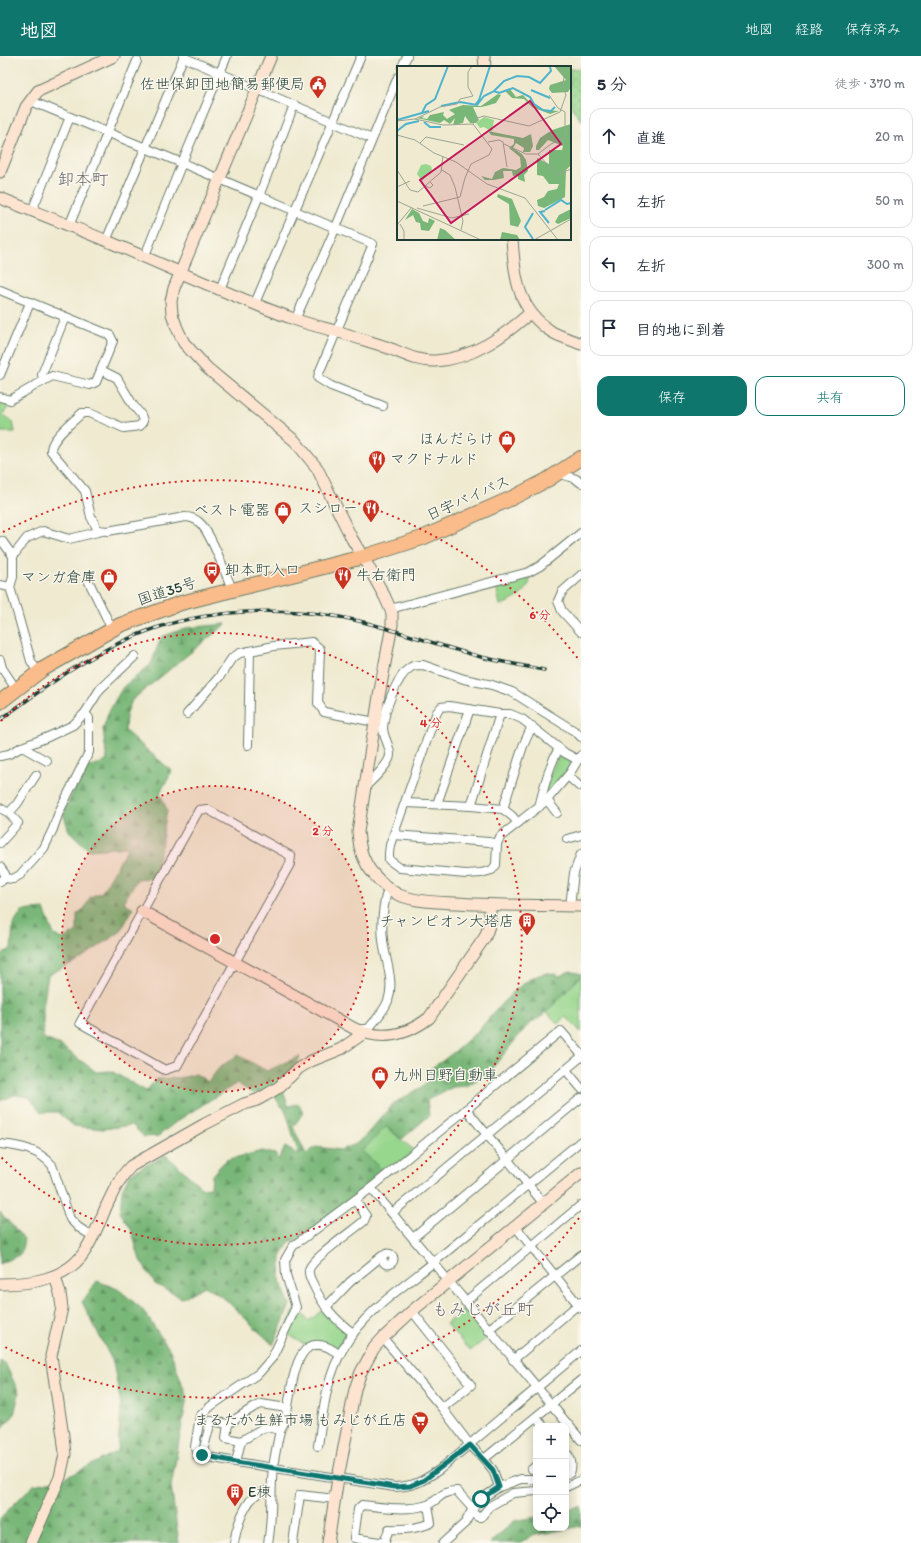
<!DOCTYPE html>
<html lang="ja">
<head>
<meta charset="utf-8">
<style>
  :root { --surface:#fff; --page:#f2f2f3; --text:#1f2937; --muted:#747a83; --line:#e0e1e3; --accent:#0f766e }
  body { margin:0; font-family:Itim,"Klee One",sans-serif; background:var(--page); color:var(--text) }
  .controls { position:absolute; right:12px; bottom:12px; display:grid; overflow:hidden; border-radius:8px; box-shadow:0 2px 10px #0003 }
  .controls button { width:36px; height:36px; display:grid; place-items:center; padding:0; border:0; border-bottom:1px solid var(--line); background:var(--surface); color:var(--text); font:20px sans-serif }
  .stop { position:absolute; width:12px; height:12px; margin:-9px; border:3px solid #0f766e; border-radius:50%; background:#fff }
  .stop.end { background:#0f766e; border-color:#fff; box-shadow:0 1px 4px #0008 }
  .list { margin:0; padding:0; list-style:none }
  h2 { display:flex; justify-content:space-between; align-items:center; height:52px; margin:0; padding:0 16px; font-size:17px }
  h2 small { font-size:13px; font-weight:400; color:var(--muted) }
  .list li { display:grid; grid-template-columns:26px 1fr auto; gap:12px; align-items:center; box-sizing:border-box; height:56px; margin:0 8px 8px; padding:0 8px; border:1px solid var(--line); border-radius:12px }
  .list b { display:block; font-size:15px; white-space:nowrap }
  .list em { font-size:13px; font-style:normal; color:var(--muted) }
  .actions { display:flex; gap:8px; padding:12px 16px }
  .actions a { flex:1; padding:9px 0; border:1px solid var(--accent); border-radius:12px; text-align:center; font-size:14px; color:var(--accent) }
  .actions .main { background:var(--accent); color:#fff }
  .icon { flex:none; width:22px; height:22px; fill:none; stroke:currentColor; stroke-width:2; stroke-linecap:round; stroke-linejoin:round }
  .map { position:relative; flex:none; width:581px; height:1487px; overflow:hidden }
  header { display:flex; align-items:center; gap:24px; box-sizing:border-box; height:56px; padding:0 20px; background:var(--accent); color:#fff }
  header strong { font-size:19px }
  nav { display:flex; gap:22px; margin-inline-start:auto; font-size:14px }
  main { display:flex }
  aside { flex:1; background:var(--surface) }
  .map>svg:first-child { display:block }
  .grass { fill:url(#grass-dots); stroke:#5b8a60 }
  .forest { fill:url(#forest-firs); stroke:#4c7a56 }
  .park { fill:#97d68d; stroke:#5b8a60 }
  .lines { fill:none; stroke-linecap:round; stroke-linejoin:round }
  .street-casing { stroke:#687a6b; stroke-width:10 }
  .secondary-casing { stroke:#687a6b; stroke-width:13 }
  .highway-casing { stroke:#687a6b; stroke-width:16 }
  .street { stroke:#fff; stroke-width:8 }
  .secondary { stroke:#fde4d0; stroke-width:11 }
  .highway { stroke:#f9bc8a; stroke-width:14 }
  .rail-casing { stroke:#1f3d34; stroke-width:3.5 }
  .rail { stroke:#fbf7ec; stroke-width:2; stroke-dasharray:6; stroke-linecap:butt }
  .route { stroke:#0f766e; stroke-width:5 }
  .ring { fill:none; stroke:#d62828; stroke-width:2; stroke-dasharray:2 4 }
  .labels { text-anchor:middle; stroke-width:3; stroke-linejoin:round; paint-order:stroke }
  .poi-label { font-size:15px; fill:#1f3d34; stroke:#fbf7ec; text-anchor:end }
  .street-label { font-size:15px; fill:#1f3d34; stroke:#fbf7ec }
  .quarter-label { font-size:17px; fill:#66646d; stroke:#fbf7ec }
  .inset-river { fill:none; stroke:#4eb4cd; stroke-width:2 }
  .inset-road { fill:none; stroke:#9ca592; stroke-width:1 }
  .view { fill:#c2185b; fill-opacity:0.15; stroke:#c2185b; stroke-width:2 }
  .inset-edge { fill:none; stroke:#1f3d34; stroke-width:2 }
  .centre { fill:#d62828; stroke:#fbf7ec; stroke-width:2 }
  .ring-label { font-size:12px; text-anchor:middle; font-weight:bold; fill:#d62828; stroke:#fbf7ec; stroke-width:3; stroke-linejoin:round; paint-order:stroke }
</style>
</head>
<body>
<header>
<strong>地図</strong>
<nav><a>地図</a><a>経路</a><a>保存済み</a></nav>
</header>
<main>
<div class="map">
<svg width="581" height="1487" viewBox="0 0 581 1487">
  <defs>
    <pattern id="grass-dots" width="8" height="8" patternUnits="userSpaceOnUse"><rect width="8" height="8" fill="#97d68d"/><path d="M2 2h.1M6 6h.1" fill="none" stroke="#7baf74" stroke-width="1.8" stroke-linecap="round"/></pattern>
    <pattern id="forest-firs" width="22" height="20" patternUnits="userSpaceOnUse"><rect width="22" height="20" fill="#79b778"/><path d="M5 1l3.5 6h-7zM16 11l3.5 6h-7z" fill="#639663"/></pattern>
  </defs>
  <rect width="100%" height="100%" fill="#fbf7ec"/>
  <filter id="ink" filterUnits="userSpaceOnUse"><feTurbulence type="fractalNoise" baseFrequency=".025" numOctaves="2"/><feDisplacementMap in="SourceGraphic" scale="8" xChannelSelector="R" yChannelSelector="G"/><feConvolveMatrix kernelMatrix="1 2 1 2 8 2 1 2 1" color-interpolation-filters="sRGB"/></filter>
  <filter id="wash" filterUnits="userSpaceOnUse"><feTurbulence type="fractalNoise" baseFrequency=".012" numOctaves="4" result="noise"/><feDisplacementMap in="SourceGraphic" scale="16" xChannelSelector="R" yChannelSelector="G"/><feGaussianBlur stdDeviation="0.9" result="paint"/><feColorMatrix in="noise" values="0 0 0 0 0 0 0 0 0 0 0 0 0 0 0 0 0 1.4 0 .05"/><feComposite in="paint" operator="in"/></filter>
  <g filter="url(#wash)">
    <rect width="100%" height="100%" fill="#efead0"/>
    <path class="grass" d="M570 13H581V65L570 48Z"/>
    <g class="forest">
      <path d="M226 568 132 644 126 659 125 675 172 715 160 737 167 754 161 791 154 822 137 823 124 846 133 853 120 876 80 903 48 919 43 952V982L60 989 96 1016 111 1015 146 1035 157 1023 185 1021 196 1018 208 1026 220 1011 238 999 267 1015 300 1000 297 1008 280 1024 288 1050 299 1048 303 1057 293 1071 306 1098 316 1091 341 1094 356 1088 366 1079 393 1048 420 1032 432 1021 427 1015C447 1003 466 987 482 970 499 952 521 920 548 917 552 917 556 919 560 920L570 915 581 918V920L547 956 527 970 489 1016 467 1030 453 1031 427 1044 429 1060 402 1083 386 1071 384 1115 302 1184 290 1185 281 1201 280 1224 290 1249 273 1289 225 1243 205 1230 182 1242 155 1228 140 1204 131 1173 120 1156 122 1133 131 1117 166 1099 202 1132 211 1131 212 1119 226 1104 262 1095 275 1098 279 1104 285 1091 299 1099 285 1053 281 1050 271 1035 252 1037 237 1027 177 1065 158 1080 144 1081 132 1069 103 1073 74 1070 57 1056H41L29 1041 15 1039 0 1045V899L11 893 13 869 22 855 44 853 54 879 63 883 77 875V858L85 852 90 841 102 836 128 791 89 794 69 775 63 757 85 712 107 705 103 673 109 655 123 631 151 608 161 581 186 572Z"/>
      <path d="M0 1156 24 1183 21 1198 0 1208Z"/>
      <path d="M97 1225 118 1233 142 1253 170 1294 187 1341 171 1430 179 1487H0V1462L33 1429 64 1423 118 1395 121 1349 113 1306 82 1246Z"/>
      <path d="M0 1305 5 1307 19 1337 14 1359 0 1375Z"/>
      <path d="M581 1451V1470L531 1480 521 1487H490L514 1465 536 1461V1472H566V1454Z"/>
    </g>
    <g class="park">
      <path d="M0 346 9 349 3 359 13 366 15 376H0Z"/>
      <path d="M530 521C530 536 514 545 500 549L496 529Z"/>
      <path d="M562 696 571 704V709L546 743C545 728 553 708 562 696Z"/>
      <path d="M581 920V976L566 961 558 968 547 956Z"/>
      <path d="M386 1071 415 1095 387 1118 362 1095Z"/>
      <path d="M468 1249 492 1278 470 1295 446 1268Z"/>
      <path d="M296 1251 309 1265 326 1251 353 1277 340 1299 335 1295 309 1291 284 1276Z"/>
    </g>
  </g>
  <g filter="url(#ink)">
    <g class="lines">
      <g class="street-casing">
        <g id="street">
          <path d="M183 1 372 83"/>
          <path d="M402 11 407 0"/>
          <path d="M31 45 182 107 373 188 319 317 318 322 331 330 383 350"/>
          <path d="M32 155 70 61"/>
          <path d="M69 170 137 5"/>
          <path d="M106 185 184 0"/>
          <path d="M144 202 182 107 227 0"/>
          <path d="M220 233 259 140 294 49"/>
          <path d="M0 234 110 279 113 285 96 326 90 329 52 320 10 344 0 341"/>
          <path d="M255 247 361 0"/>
          <path d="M295 264 336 171 398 21"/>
          <path d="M101 314 117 322 133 349 141 359 143 365 140 370 124 372 89 357H82C73 366 50 383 51 395L85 435 91 461 98 474 108 475 185 461C190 461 194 462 199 466 211 476 225 517 232 533"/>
          <path d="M0 319 30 247"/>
          <path d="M43 325 42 318 65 261"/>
          <path d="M558 417 576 423 581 427"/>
          <path d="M2 485 13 500 27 482 43 475 69 483 102 475"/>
          <path d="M581 519 562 536 558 545 562 555 581 576"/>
          <path d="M89 526 112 573"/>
          <path d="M0 529 10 531 31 605 38 617"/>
          <path d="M10 531 13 521V500"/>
          <path d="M390 553 529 516 540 510 581 477"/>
          <path d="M0 604 2 612 16 633"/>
          <path d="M85 657 100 633 135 600"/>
          <path d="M187 658 220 620 232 602 240 597 250 595"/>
          <path d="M248 689 250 595 274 590 312 586 320 593 318 647 324 656 375 666"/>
          <path d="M22 691 47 705"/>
          <path d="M0 700 9 698 22 691 48 681 73 669 85 657 89 662V696L59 756 53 773 44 792 20 819 13 823 5 822"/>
          <path d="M578 704 565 697 522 663 510 658H500L449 650 441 651 437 656 430 675 390 789 389 797V804L400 812 466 818 481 817 492 814 496 809 497 788 500 781 547 744 570 717 581 699"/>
          <path d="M568 720 579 730"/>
          <path d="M364 732C371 725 390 708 390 699 390 689 383 681 383 672 384 656 396 620 411 611 414 609 419 609 423 609L464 623 492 629 512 636 576 676 581 681"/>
          <path d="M547 744 557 757"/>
          <path d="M406 747 471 750 503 753 512 760 518 767"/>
          <path d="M437 748 470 653"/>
          <path d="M471 750 500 658"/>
          <path d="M539 751C544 731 549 710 559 692"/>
          <path d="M0 752 9 757 17 748 36 719"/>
          <path d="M207 753 291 800 290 808 177 1010 165 1014 80 967 186 777 199 754Z"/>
          <path d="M503 753 523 690 532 670"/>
          <path d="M394 779 489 786 497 788"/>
          <path d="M567 783 581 779"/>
          <path d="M0 787 18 767 9 757"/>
          <path d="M0 811 5 818V822L0 826"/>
          <path d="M570 850 574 817 581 798"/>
          <path d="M358 973H368C375 965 384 955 388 945 395 925 385 904 383 884 381 866 383 849 388 832"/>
          <path d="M581 998 561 975 371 1132 581 1384"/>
          <path d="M566 1014 581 1032"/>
          <path d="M466 1053 544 1148"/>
          <path d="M0 1088C20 1090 38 1093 52 1109L70 1163 78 1171 92 1180"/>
          <path d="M392 1157 581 1001"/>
          <path d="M515 1170 581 1252"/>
          <path d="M413 1182 581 1042"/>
          <circle cx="388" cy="1203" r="5.5"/>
          <path d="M465 1246 581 1149"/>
          <path d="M326 1251 350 1226 382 1200"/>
          <path d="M488 1274 581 1199"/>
          <path d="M353 1277C334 1263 323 1250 313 1228 311 1224 308 1219 309 1214 311 1203 354 1174 364 1165L366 1160 355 1144"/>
          <path d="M383 1282 442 1352 471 1329 412 1255"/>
          <path d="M513 1304 581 1246"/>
          <path d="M287 1352 261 1348 254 1351 228 1368 226 1382 241 1385 236 1406 197 1399 195 1391 200 1360 211 1350 259 1317 272 1302 296 1251 286 1219 285 1204 293 1190 371 1132"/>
          <path d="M442 1352 470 1389 484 1403"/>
          <path d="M536 1362 543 1370"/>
          <path d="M241 1385 263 1372 267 1371 280 1374"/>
          <path d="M318 1390C323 1356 326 1321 344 1291 365 1255 402 1232 434 1206 483 1166 532 1125 581 1085"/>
          <path d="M566 1396C572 1403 573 1409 570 1417L566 1418"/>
          <path d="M202 1399 211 1365 228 1368"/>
          <path d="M236 1406 395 1431C416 1430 422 1425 439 1414L581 1295"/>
          <path d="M532 1413 536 1410"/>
          <path d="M499 1431 521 1423H536"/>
          <path d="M566 1431 581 1424"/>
          <path d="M471 1456 478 1461H481L490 1450 513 1437 536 1435"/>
          <path d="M234 1487C236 1472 245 1444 259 1437 263 1435 267 1435 271 1434"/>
          <path d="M268 1487C273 1462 270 1436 273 1411 275 1399 277 1387 280 1375 281 1371 284 1368 285 1364 293 1338 292 1261 340 1299"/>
          <path d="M293 1487 300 1439 335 1443"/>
          <path d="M384 1487 389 1473C404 1474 416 1473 431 1467L428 1449"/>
          <path d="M385 1487 354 1482 358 1453 362 1449C382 1451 404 1455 424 1450 438 1447 440 1434 457 1435L473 1453"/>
          <path d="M443 1487 465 1467 474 1451 481 1443 499 1431 493 1414 484 1403 581 1324"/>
        </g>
      </g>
      <g class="secondary-casing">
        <g id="secondary">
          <path d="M271 0 174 232 171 245 172 258 177 272 184 287 207 312 295 385 317 412 352 483 363 501 385 541 392 557V569L379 640 358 776C359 786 360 796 365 805 370 817 387 833 399 839 417 846 437 846 456 847 498 850 539 849 581 850"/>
          <path d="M484 0 485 11"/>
          <path d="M0 116 26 51 38 35 114 0"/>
          <path d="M0 142C35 156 71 170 107 185 169 211 230 240 294 263 312 270 331 273 349 279 360 283 372 286 383 290 401 296 416 306 435 305 472 303 504 280 530 257"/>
          <path d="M512 183C515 221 517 253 552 276 561 281 572 284 581 288"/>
          <path d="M142 855 355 973C382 985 407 979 429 962L485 881 490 867V849"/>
          <path d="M0 1228C30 1228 67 1224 85 1195 93 1182 100 1166 106 1151 113 1136 119 1122 131 1110L205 1068 244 1048 257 1044 266 1039 279 1031 299 1012 311 1005 341 993 364 977"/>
          <path d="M31 1487 60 1421 65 1398 63 1380 51 1300 62 1252 60 1237 55 1220"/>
          <path d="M328 1487 338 1422 355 1333 361 1316 374 1292 383 1282 412 1255 581 1117"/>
        </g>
      </g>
      <g class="highway-casing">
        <path id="highway" d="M0 646 43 613 120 569 181 547 363 501 422 482 512 442 547 424 581 402"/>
      </g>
      <use href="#street" class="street"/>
      <use href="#secondary" class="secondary"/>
      <use href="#highway" class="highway"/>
      <g class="rail-casing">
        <path id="rail" d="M0 664C47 629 99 591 156 572 216 552 298 550 359 565 400 575 440 590 481 601 502 606 523 610 544 614"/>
      </g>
      <use href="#rail" class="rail"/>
    </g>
  </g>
  <g class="lines" filter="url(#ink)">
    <path class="route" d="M202 1399 236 1406 395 1431 410 1430 424 1424 470 1389 493 1414 499 1431 481 1443"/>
  </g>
  <circle cx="215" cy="883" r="153" fill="#d62828" fill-opacity=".12"/>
  <g class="ring">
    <circle cx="215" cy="883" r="153"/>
    <path d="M1 665A306 306 0 1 1 1 1101"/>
    <path d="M579 1162A459 459 0 0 1 3 1290M3 476A459 459 0 0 1 579 604"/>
  </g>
  <defs>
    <g id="civic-pin" transform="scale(0.9)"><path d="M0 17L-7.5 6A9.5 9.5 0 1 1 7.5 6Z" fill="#c8321e" stroke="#fbf7ec"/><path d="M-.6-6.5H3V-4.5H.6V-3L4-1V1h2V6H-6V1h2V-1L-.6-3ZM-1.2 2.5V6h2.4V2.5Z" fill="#fff"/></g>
    <g id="shop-pin" transform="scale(0.9)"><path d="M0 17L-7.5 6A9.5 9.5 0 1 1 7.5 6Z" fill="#c8321e" stroke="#fbf7ec"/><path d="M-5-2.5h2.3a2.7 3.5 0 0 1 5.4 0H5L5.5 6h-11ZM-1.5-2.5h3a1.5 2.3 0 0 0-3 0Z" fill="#fff"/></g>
    <g id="restaurant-pin" transform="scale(0.9)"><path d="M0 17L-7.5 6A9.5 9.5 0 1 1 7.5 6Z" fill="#c8321e" stroke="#fbf7ec"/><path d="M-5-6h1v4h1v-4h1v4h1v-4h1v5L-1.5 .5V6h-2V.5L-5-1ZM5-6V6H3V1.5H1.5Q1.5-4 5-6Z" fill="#fff"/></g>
    <g id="bus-pin" transform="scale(0.9)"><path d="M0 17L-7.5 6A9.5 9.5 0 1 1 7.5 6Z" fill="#c8321e" stroke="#fbf7ec"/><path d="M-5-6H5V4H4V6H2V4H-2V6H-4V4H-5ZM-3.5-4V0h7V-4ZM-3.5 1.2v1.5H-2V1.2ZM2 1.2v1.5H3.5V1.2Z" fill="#fff"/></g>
    <g id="building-pin" transform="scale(0.9)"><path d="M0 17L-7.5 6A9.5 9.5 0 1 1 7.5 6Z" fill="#c8321e" stroke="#fbf7ec"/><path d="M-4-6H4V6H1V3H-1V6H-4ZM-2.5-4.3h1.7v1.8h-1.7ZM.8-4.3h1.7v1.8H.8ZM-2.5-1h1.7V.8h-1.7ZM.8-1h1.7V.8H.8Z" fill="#fff"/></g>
    <g id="supermarket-pin" transform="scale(0.9)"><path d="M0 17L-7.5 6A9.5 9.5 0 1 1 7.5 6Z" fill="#c8321e" stroke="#fbf7ec"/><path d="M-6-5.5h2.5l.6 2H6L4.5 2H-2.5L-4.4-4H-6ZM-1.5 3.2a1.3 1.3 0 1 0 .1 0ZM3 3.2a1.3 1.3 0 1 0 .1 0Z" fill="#fff"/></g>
  </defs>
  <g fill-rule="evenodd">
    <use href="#civic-pin" x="318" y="28"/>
    <use href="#shop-pin" x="507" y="383"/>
    <use href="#restaurant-pin" x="377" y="403"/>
    <use href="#restaurant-pin" x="371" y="452"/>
    <use href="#shop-pin" x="283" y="454"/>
    <use href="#bus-pin" x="212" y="514"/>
    <use href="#restaurant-pin" x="343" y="519"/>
    <use href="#shop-pin" x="109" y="521"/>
    <use href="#building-pin" x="527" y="865"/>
    <use href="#shop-pin" x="380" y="1019"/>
    <use href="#supermarket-pin" x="420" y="1364"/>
    <use href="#building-pin" x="235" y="1436"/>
  </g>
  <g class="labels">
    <g class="poi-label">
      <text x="305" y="33">佐世保卸団地簡易郵便局</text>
      <text x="494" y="388">ほんだらけ</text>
      <text x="390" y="408" text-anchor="start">マクドナルド</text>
      <text x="358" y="457">スシロー</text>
      <text x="270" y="459">ベスト電器</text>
      <text x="225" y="519" text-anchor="start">卸本町入口</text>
      <text x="356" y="524" text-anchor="start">牛右衛門</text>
      <text x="96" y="526">マンガ倉庫</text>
      <text x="514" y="870">チャンピオン大塔店</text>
      <text x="393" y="1024" text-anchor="start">九州日野自動車</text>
      <text x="407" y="1369">まるたか生鮮市場 もみじが丘店</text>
      <text x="248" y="1441" text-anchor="start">E棟</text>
    </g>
    <g class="street-label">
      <text transform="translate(468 442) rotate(-24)" y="5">日宇バイパス</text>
      <text transform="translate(167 535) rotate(-18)" y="5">国道35号</text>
    </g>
    <g class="quarter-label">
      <text x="83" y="129">卸本町</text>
      <text x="483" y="1259">もみじが丘町</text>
    </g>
  </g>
  <g transform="translate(397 10)">
    <rect width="174" height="174" fill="#efead0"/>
    <path d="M29 98 34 100 35 104 25 115 20 108 24 99Z" fill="#97d68d"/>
    <path d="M157 0H174V21L171 26 155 27 152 23 153 19 169 14ZM110 23H113L119 31 126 29 135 39 147 44 162 45 153 48 135 41 127 33 115 32 109 26ZM101 28 104 29 99 37 89 40 84 41H76L82 54 79 57H73L68 50 66 57 56 59 58 52 53 58 47 54 43 57 20 52 27 50 25 52 30 53 33 49 47 46 46 49 50 53 58 48 52 44 57 42 66 39 84 40ZM174 58V99L169 104 168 131 147 142 141 140 140 134 147 131 151 125 160 123 162 118H152L146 110 140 109V92L152 98V84H165L166 80 151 74 142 84H139V80L143 72 155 64ZM91 65 126 72 134 68 136 80 133 86H126L127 82 119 77 116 82 125 88 129 94 131 105 127 109 128 116 121 113V109L116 110 115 105H106L107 112 97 114H88L84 110 95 113 98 106 106 102 119 104 124 101 123 91 112 82 117 78V73L94 69ZM101 128 115 133 124 155 121 161 113 159 112 138 100 131ZM15 143 22 147 26 155 31 157 32 152 38 155 32 165 24 164 23 157 19 156 16 149 8 154ZM174 143V152L161 158 158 156 162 149ZM43 162 48 164 59 174H40ZM105 166 120 169 123 174H103Z" fill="#79b778"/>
    <path d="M87 51 97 54 95 66 87 61 83 62 79 57Z" fill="#97d68d"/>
    <path class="inset-river" d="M134 24 153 32M97 25 107 15 120 10 132 11 143 17 154 5 153 1M78 39 82 34 93 0M44 40 63 36 80 39 87 30 97 25 102 27 116 22 133 31 137 38 146 44 154 45 158 41M25 47 29 39 38 33 51 0M0 54 32 45M27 56 33 61H44M0 65 9 58 22 55M148 144 164 134 170 138 174 137M148 145 143 146 152 157M136 173 128 161 136 147"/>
    <path class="inset-road" d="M18 53 46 59 76 58 95 83 92 89 74 98 68 112 63 131 26 140M0 55 18 53 43 41 60 38 63 33 76 30 71 21V6L75 0M76 58 80 52 87 50 132 60 163 46 169 29 166 21 167 9 161 0M0 69 18 74 37 87 59 96 90 118 128 132 161 174M91 76 102 74 106 76 110 101M23 77 29 71 67 79M107 78 129 88H141L160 109 174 103M141 88 154 78 168 72V46L161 42 152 29M0 104 13 124 21 126 44 106 46 90M45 104 53 109 58 121 66 155 64 164M29 120 33 122 36 119 33 116M0 121 13 115M0 135 84 174M20 142 55 152 72 148M3 158 7 165V174M0 159 15 141M137 174 174 153"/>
    <path class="view" d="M133 35 164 78 54 157 23 114Z"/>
    <rect width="174" height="174" class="inset-edge"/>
  </g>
  <circle cx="215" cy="883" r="6" class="centre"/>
  <g class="ring-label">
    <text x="540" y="563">6 分</text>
    <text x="431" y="671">4 分</text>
    <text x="323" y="779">2 分</text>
  </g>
</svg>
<div class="controls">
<button>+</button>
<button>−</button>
<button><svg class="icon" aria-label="locate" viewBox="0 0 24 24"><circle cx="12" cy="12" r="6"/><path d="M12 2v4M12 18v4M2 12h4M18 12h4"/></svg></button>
</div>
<div class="stop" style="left:481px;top:1443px"></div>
<div class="stop end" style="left:202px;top:1399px"></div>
</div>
<aside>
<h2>5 分<small>徒歩 · 370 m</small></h2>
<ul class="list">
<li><svg class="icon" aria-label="ahead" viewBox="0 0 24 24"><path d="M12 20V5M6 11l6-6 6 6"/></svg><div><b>直進</b></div><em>20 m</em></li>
<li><svg class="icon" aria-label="left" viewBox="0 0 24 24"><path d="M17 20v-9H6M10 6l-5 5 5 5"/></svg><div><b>左折</b></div><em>50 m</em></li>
<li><svg class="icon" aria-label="left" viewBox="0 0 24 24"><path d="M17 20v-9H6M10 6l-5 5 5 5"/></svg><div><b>左折</b></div><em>300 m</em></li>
<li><svg class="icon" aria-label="arrive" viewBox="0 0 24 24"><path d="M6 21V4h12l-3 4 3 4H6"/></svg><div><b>目的地に到着</b></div></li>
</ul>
<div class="actions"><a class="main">保存</a><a>共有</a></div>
</aside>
</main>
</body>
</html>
